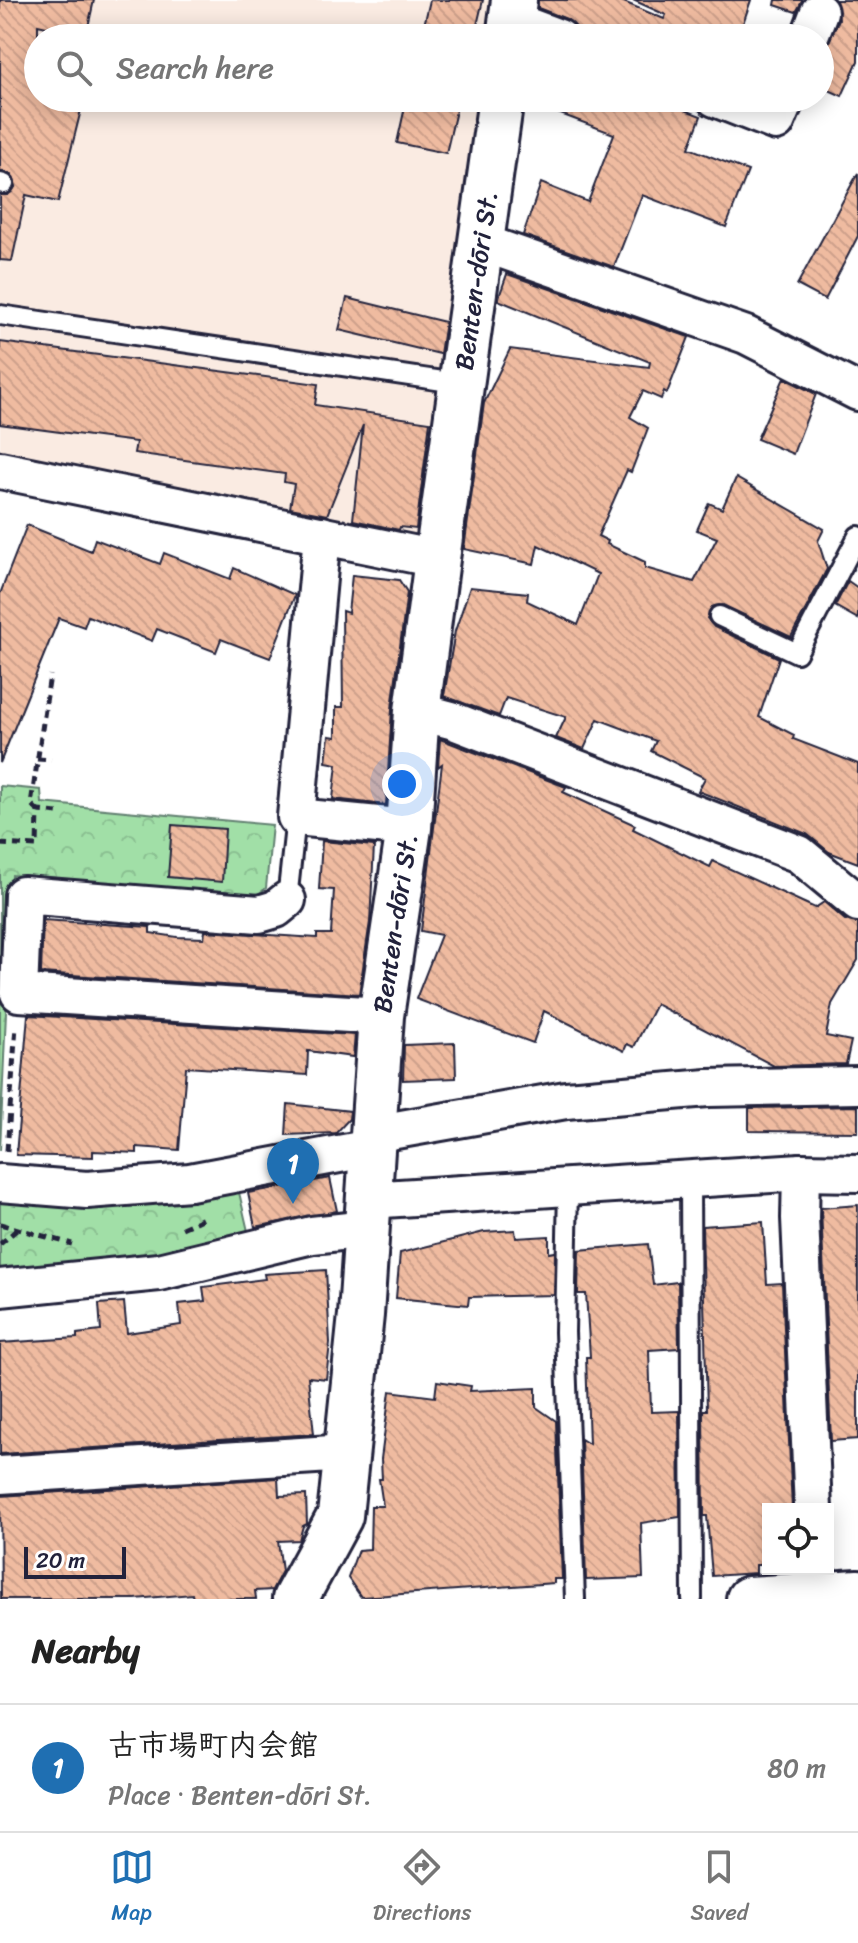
<!DOCTYPE html>
<html lang="en">
<head>
<meta charset="utf-8">
<style>
  :root { --surface:#fff; --page:#f2f2f2; --text:#222; --muted:#767676; --line:#e0e0e0; --accent:#1f6fb2 }
  body { margin:0; font-family:Sriracha,"Klee One",sans-serif; background:var(--page); color:var(--text) }
  .controls { position:absolute; right:24px; bottom:24px; display:grid; overflow:hidden; border-radius:0px; box-shadow:0 4px 20px #0003 }
  .controls button { width:72px; height:72px; display:grid; place-items:center; padding:0; border:0; border-bottom:2px solid var(--line); background:var(--surface); color:var(--text); font:40px sans-serif }
  .scale { position:absolute; left:24px; bottom:20px; width:102px; box-sizing:border-box; padding-left:8px; border:4px solid #22223b; border-top:0; font-size:22px; line-height:28px; white-space:nowrap; color:#22223b; -webkit-text-stroke:6px #fff; paint-order:stroke }
  .you { position:absolute; left:402px; top:784px; width:28px; height:28px; margin:-20px; border:6px solid #fff; border-radius:50%; background:#1a73e8; box-shadow:0 0 0 12px #1a73e833 }
  .badge { display:grid; place-items:center; width:52px; height:52px; border-radius:50%; background:var(--accent); color:#fff; font-size:26px; font-weight:700 }
  .pin { position:absolute; translate:-50% -66px; filter:drop-shadow(0 2px 4px #0008) }
  .pin::after { content:''; position:absolute; top:42px; width:28px; height:24px; background:inherit; clip-path:polygon(0 0,100% 0,50% 100%) }
  .list { margin:0; padding:0; list-style:none }
  h2 { display:flex; justify-content:space-between; align-items:center; height:104px; margin:0; padding:0 32px; font-size:34px }
  h2 small { font-size:26px; font-weight:400; color:var(--muted) }
  .list li { display:grid; grid-template-columns:52px 1fr auto; gap:24px; align-items:center; box-sizing:border-box; height:128px; padding:0 32px; border-top:2px solid var(--line) }
  .list b { display:block; font-size:30px; white-space:nowrap }
  .list p { margin:0; font-size:26px; white-space:nowrap; color:var(--muted) }
  .list em { font-size:26px; font-style:normal; color:var(--muted) }
  .icon { flex:none; width:44px; height:44px; fill:none; stroke:currentColor; stroke-width:2; stroke-linecap:round; stroke-linejoin:round }
  .map { position:relative; flex:none; width:858px; height:1599px; overflow:hidden }
  .search { position:absolute; background:var(--surface); box-shadow:0 4px 20px #0003; left:24px; right:24px; top:24px; height:88px; display:flex; align-items:center; gap:20px; box-sizing:border-box; padding:0 28px; border-radius:44px; color:var(--muted); font-size:30px }
  .sheet { height:232px; background:var(--surface) }
  nav { display:flex; justify-content:space-around; align-items:center; box-sizing:border-box; height:112px; border-top:2px solid var(--line); background:var(--surface); font-size:22px; color:var(--muted) }
  nav a { display:grid; justify-items:center; gap:4px }
  nav .on { color:var(--accent) }
  .map>svg:first-child { display:block }
  .built { fill:#faebe2 }
  .park { fill:url(#park-crowns); stroke:#628071; stroke-width:2 }
  .building { fill:url(#building-back-hatch); stroke:#22223b; stroke-width:2 }
  .lines { fill:none; stroke-linecap:round; stroke-linejoin:round }
  .service-casing { stroke:#22223b; stroke-width:24 }
  .minor-casing { stroke:#22223b; stroke-width:42 }
  .tertiary-casing { stroke:#22223b; stroke-width:50 }
  .path { stroke:#22223b; stroke-width:5; stroke-dasharray:8 6; stroke-linecap:butt }
  .service { stroke:#fff; stroke-width:18 }
  .minor { stroke:#fff; stroke-width:36 }
  .tertiary { stroke:#fff; stroke-width:44 }
  .labels { text-anchor:middle; stroke-width:7; stroke-linejoin:round; paint-order:stroke }
  .street-label { font-size:26px; fill:#22223b; stroke:#fff }
</style>
</head>
<body>
<div class="map">
<svg width="858" height="1599" viewBox="0 0 858 1599">
  <defs>
    <pattern id="park-crowns" width="20" height="18" patternUnits="userSpaceOnUse" patternTransform="scale(2)"><rect width="20" height="18" fill="#a1dfa7"/><path d="M2 6a3 3 0 1 1 6 0M12 15a3 3 0 1 1 6 0" fill="none" stroke="#8abf91"/></pattern>
    <pattern id="building-back-hatch" width="6" height="6" patternUnits="userSpaceOnUse" patternTransform="scale(2)"><rect width="6" height="6" fill="#efbba0"/><path d="M-1 5l2 2M0 0l6 6M5-1l2 2" fill="none" stroke="#cda08b"/></pattern>
  </defs>
  <rect width="100%" height="100%" fill="#fff"/>
  <filter id="ink" filterUnits="userSpaceOnUse"><feTurbulence type="fractalNoise" baseFrequency=".0125" numOctaves="2"/><feDisplacementMap in="SourceGraphic" scale="16" xChannelSelector="R" yChannelSelector="G"/><feConvolveMatrix kernelMatrix="1 2 1 2 8 2 1 2 1" color-interpolation-filters="sRGB"/></filter>
  <g filter="url(#ink)">
    <path class="built" d="M0 0H498L493 38H38V98H486L432 526 414 542 0 451Z"/>
    <g class="park">
      <path d="M0 786 41 790 42 803 272 825 266 888 256 896 12 875 0 1150Z"/>
      <path d="M238 1188 250 1240 0 1279V1191Z"/>
    </g>
    <g class="building">
      <path d="M0 0H94L86 36 38 25V98H84L58 202 26 195 12 261 0 260V195H8L16 186 12 175 0 171Z"/>
      <path d="M430 0H483L474 38H421Z"/>
      <path d="M538 0H619L664 19 666 15 633 0H751L738 38H716L691 27 690 29 709 38H585L567 19 538 8Z"/>
      <path d="M776 0H803L796 12 775 5Z"/>
      <path d="M836 0H858V61L842 96 820 86V62L839 19Z"/>
      <path d="M407 98H459L446 153 397 143Z"/>
      <path d="M526 98H654L701 116 689 148 748 171 726 227 642 195 614 267 523 235 541 183 588 202 614 134 526 101Z"/>
      <path d="M858 173V236L825 300 797 285Z"/>
      <path d="M507 274 689 337 667 393 664 391 661 399 643 391 630 417 648 428 631 472 627 470 598 536 608 541 607 544 645 562V568L694 582 717 538 697 530 709 503 722 509 736 478 824 529 818 541 827 569 791 637 723 605 712 607 707 618 714 627 779 658 759 717 794 735 793 739 858 764V863L829 852 807 834 698 791 705 778 651 751 656 741 598 719 584 749 556 738 566 717 506 698 499 716 444 696 455 631 470 587 528 593 527 601 578 625 598 574 538 545 534 564 464 549 484 403 510 349 649 367 650 362 498 300Z"/>
      <path d="M347 298 445 322 440 354 339 330Z"/>
      <path d="M0 342 318 384 315 405 430 422 416 529 400 527 399 530 353 520 363 425 327 515 290 508 294 484 284 482 285 474 134 453 136 442 0 424Z"/>
      <path d="M784 378 816 394 793 454 757 439Z"/>
      <path d="M27 525 91 551 95 539 160 564 164 553 230 579 234 568 295 595 270 658 221 639 216 652 157 629 152 641 88 616 84 627 59 618 0 763V594Z"/>
      <path d="M352 575 399 580 407 592 392 709 386 805 333 799 337 764 326 762 329 736 336 737V707H343L342 611 348 613Z"/>
      <path d="M848 581 858 588V619L835 606Z"/>
      <path d="M440 739 566 787 563 792 635 825 633 829 710 867 713 861 815 908 824 902 845 920 858 923V960L832 1004 826 1036 851 1041 846 1064 774 1066 656 1004 634 1047 627 1044 624 1051 544 1011 533 1043 416 999 441 935 421 931 442 764 438 767Z"/>
      <path d="M172 825 225 829 222 882 168 877Z"/>
      <path d="M322 841 374 846 370 922 359 994 41 973 43 920 150 927V933L177 937 204 938 205 931 317 938V934H331L334 890 319 889Z"/>
      <path d="M28 1015 355 1035 353 1057 308 1051 307 1075 186 1067 179 1150 137 1147V1153L93 1151V1157L16 1155Z"/>
      <path d="M455 1043 456 1078 403 1080 404 1045Z"/>
      <path d="M288 1104 350 1111 349 1119 336 1133 286 1135Z"/>
      <path d="M858 1106V1132L749 1131V1108Z"/>
      <path d="M330 1178 337 1211 255 1227 248 1193Z"/>
      <path d="M858 1205V1439L831 1441 821 1208Z"/>
      <path d="M763 1222 767 1284 782 1283 792 1509H768V1565H756V1573L712 1576 707 1516H704L703 1410H707L702 1226Z"/>
      <path d="M515 1230 516 1238 549 1236V1253L555 1252 554 1295 469 1297 468 1305 396 1298 400 1253 484 1232Z"/>
      <path d="M648 1244 653 1285 678 1282 679 1348 649 1350 651 1412 679 1411 680 1517 641 1523 643 1578 586 1580 581 1439 589 1444 586 1357H590L586 1294H578L579 1250Z"/>
      <path d="M326 1270 330 1343 326 1379 308 1377 314 1434 0 1454V1343L77 1338V1334L101 1331 99 1304 124 1302 127 1333 181 1325 179 1304 205 1301 203 1287 265 1279 264 1274Z"/>
      <path d="M437 1381 471 1386 470 1391 536 1388V1407L556 1421 562 1579H554V1583L361 1597 348 1578 358 1550 370 1549 371 1506H383L379 1479H382L381 1459 390 1391 435 1397Z"/>
      <path d="M278 1478 279 1496 306 1495 307 1524 303 1526 299 1540 278 1541 282 1571 272 1590 255 1591 256 1599H193L192 1594 135 1599H1L0 1496Z"/>
    </g>
    <g class="lines">
      <g class="service-casing">
        <g id="service">
          <path d="M0 183 4 184"/>
          <path d="M0 315 463 384"/>
          <path d="M719 616 797 653 858 536"/>
          <path d="M287 900 296 817"/>
          <path d="M690 1179 692 1599"/>
          <path d="M568 1188 565 1332 575 1599"/>
        </g>
      </g>
      <g class="minor-casing">
        <g id="minor">
          <path d="M511 20 559 38"/>
          <path d="M809 38 819 12"/>
          <path d="M715 98 776 122 786 98"/>
          <path d="M483 243 746 335 858 392"/>
          <path d="M0 470 437 559"/>
          <path d="M322 535 296 817 409 828"/>
          <path d="M417 711 451 720 799 854 858 903"/>
          <path d="M287 900 276 909 259 914 23 895 19 993 381 1016"/>
          <path d="M373 1134 566 1100 708 1088 858 1085"/>
          <path d="M801 1172 800 1218 813 1509"/>
          <path d="M0 1183 87 1190 190 1182 371 1148"/>
          <path d="M368 1200 801 1172 858 1173"/>
          <path d="M0 1288 159 1272 312 1235 367 1229"/>
          <path d="M0 1475 347 1453"/>
        </g>
      </g>
      <g class="tertiary-casing">
        <g id="tertiary">
          <path d="M509 38 514 0"/>
          <path id="s1" d="M295 1599 340 1516 361 1315 381 1016 409 828 417 711 437 559 501 98"/>
          <path d="M749 1599 858 1592"/>
        </g>
      </g>
      <g class="path">
        <path d="M37 759 51 760"/>
        <path d="M38 811 31 804 50 675"/>
        <path d="M0 844 37 846 38 811 59 813"/>
        <path d="M7 1151 16 1026"/>
        <path d="M0 1224 72 1244"/>
        <path d="M182 1228 206 1217"/>
        <path d="M0 1244 20 1227"/>
      </g>
      <use href="#service" class="service"/>
      <use href="#minor" class="minor"/>
      <use href="#tertiary" class="tertiary"/>
    </g>
  </g>
  <g class="labels">
    <g class="street-label">
      <text dy="9" stroke="none"><textPath href="#s1" startOffset="1338">Benten-dōri St.</textPath></text>
      <text dy="9" stroke="none"><textPath href="#s1" startOffset="690">Benten-dōri St.</textPath></text>
    </g>
  </g>
</svg>
<div class="controls">
<button><svg class="icon" aria-label="locate" viewBox="0 0 24 24"><circle cx="12" cy="12" r="6"/><path d="M12 2v4M12 18v4M2 12h4M18 12h4"/></svg></button>
</div>
<div class="scale">20 m</div>
<div class="you"></div>
<div class="pin badge" style="left:293px;top:1204px">1</div>
<div class="search"><svg class="icon" aria-label="search" viewBox="0 0 24 24"><circle cx="10" cy="10" r="6"/><path d="M15 15l6 6"/></svg>Search here</div>
</div>
<section class="sheet">
<h2>Nearby<small></small></h2>
<ul class="list">
<li><span class="badge">1</span><div><b>古市場町内会館</b><p>Place · Benten-dōri St.</p></div><em>80 m</em></li>
</ul>
</section>
<nav>
<a class="on"><svg class="icon" aria-label="map" viewBox="0 0 24 24"><path d="M3 6l6-2 6 2 6-2v14l-6 2-6-2-6 2zM9 4v14M15 6v14"/></svg>Map</a>
<a><svg class="icon" aria-label="directions" viewBox="0 0 24 24"><path d="M12 3l9 9-9 9-9-9zM9 14v-3h6M13 9l2 2-2 2"/></svg>Directions</a>
<a><svg class="icon" aria-label="saved" viewBox="0 0 24 24"><path d="M7 4h10v16l-5-4-5 4z"/></svg>Saved</a>
</nav>
</body>
</html>
